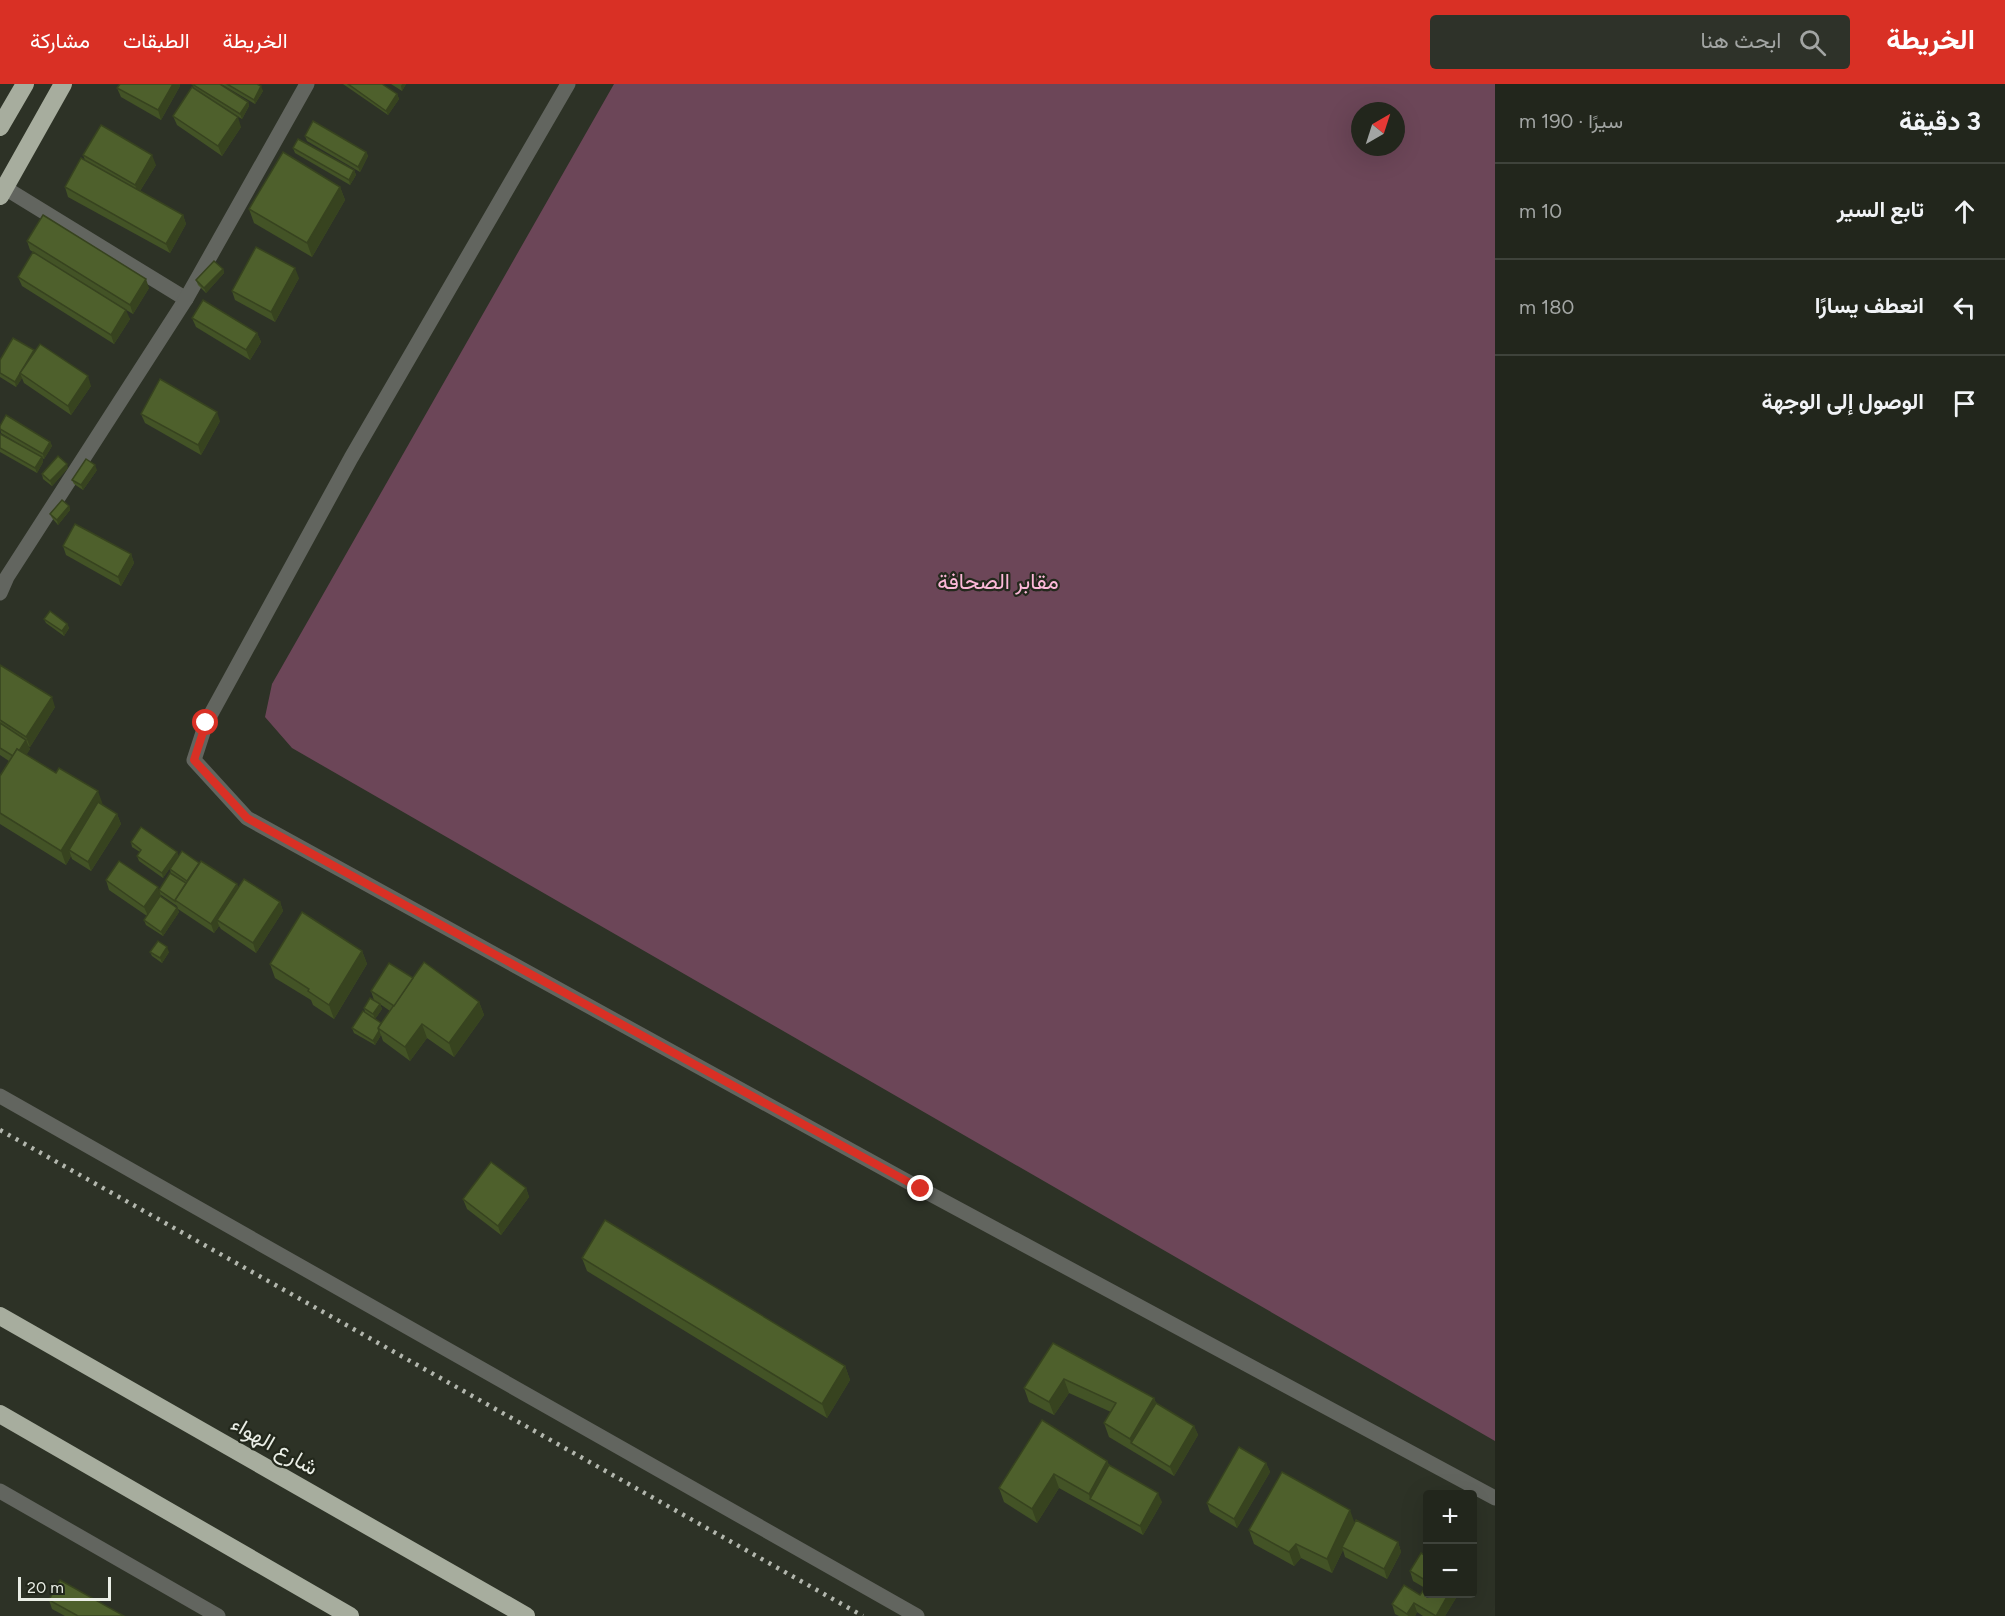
<!DOCTYPE html>
<html lang="ar">
<head>
<meta charset="utf-8">
<style>
  :root { --surface:#22261c; --page:#2e3229; --text:#f1f3f6; --muted:#a2a5a3; --line:#3f433b; --accent:#d93025 }
  body { margin:0; font-family:Figtree,Vazirmatn,sans-serif; background:var(--page); color:var(--text); direction:rtl }
  .controls { position:absolute; right:18px; bottom:18px; display:grid; overflow:hidden; border-radius:6px; box-shadow:0 6px 24px #0002 }
  .controls button { width:54px; height:54px; display:grid; place-items:center; padding:0; border:0; border-bottom:2px solid var(--line); background:var(--surface); color:var(--text); font:30px sans-serif }
  .compass { position:absolute; left:1351px; top:18px; width:54px; height:54px; border-radius:50%; background:var(--surface); box-shadow:0 6px 24px #0002; rotate:39deg }
  .scale { position:absolute; left:18px; bottom:15px; width:93px; box-sizing:border-box; padding-left:6px; border:3px solid #eaeee6; border-top:0; font-size:16px; line-height:21px; white-space:nowrap; color:#eaeee6; -webkit-text-stroke:4px #23281c; paint-order:stroke }
  .stop { position:absolute; width:18px; height:18px; margin:-14px; border:4px solid #d93025; border-radius:50%; background:#fff }
  .stop.end { background:#d93025; border-color:#fff; box-shadow:0 2px 6px #0008 }
  .list { margin:0; padding:0; list-style:none }
  h2 { display:flex; justify-content:space-between; align-items:center; height:78px; margin:0; padding:0 24px; font-size:26px }
  h2 small { font-size:20px; font-weight:400; color:var(--muted) }
  .list li { display:grid; grid-template-columns:39px 1fr auto; gap:18px; align-items:center; box-sizing:border-box; height:96px; padding:0 24px; border-top:2px solid var(--line) }
  .list b { display:block; font-size:22px; white-space:nowrap }
  .list em { font-size:20px; font-style:normal; color:var(--muted) }
  .icon { flex:none; width:33px; height:33px; fill:none; stroke:currentColor; stroke-width:2; stroke-linecap:round; stroke-linejoin:round }
  .map { position:relative; flex:none; width:1495px; height:1532px; overflow:hidden; direction:ltr }
  header { display:flex; align-items:center; gap:36px; box-sizing:border-box; height:84px; padding:0 30px; background:var(--accent); color:#fff }
  header strong { font-size:28px }
  nav { display:flex; gap:33px; margin-inline-start:auto; font-size:21px }
  .search { width:420px; height:54px; background:var(--page); display:flex; align-items:center; gap:15px; box-sizing:border-box; padding:0 21px; border-radius:6px; color:var(--muted); font-size:22px }
  main { display:flex }
  aside { flex:1; background:var(--surface) }
  .map>svg:first-child { display:block }
  .green { fill:#6c4658; fill-rule:evenodd }
  .lines { fill:none; stroke-linecap:round; stroke-linejoin:round }
  .street { stroke:#62655f; stroke-width:15 }
  .highway { stroke:#a7ad9e; stroke-width:18 }
  .rail { stroke:#b3b7ae; stroke-width:4.5; stroke-dasharray:3 6; stroke-linecap:butt }
  .wall { fill:#435326; fill-rule:evenodd }
  .shaded-wall { fill:#37431f }
  .building { fill:#4e602c; stroke:#37431f; stroke-width:1.5 }
  .route { stroke:#d93025; stroke-width:8 }
  .labels { text-anchor:middle; stroke-width:4.5; stroke-linejoin:round; paint-order:stroke }
  .park-label { font-size:22px; fill:#fcb9d9; stroke:#23281c }
  .street-label { font-size:22px; fill:#eaeee6; stroke:#23281c }
</style>
</head>
<body>
<header>
<strong>الخريطة</strong>
<div class="search"><svg class="icon" aria-label="search" viewBox="0 0 24 24"><circle cx="10" cy="10" r="6"/><path d="M15 15l6 6"/></svg>ابحث هنا</div>
<nav><a>الخريطة</a><a>الطبقات</a><a>مشاركة</a></nav>
</header>
<main>
<aside>
<h2>3 دقيقة<small>سيرًا · 190 m</small></h2>
<ul class="list">
<li><svg class="icon" aria-label="ahead" viewBox="0 0 24 24"><path d="M12 20V5M6 11l6-6 6 6"/></svg><div><b>تابع السير</b></div><em>10 m</em></li>
<li><svg class="icon" aria-label="left" viewBox="0 0 24 24"><path d="M17 20v-9H6M10 6l-5 5 5 5"/></svg><div><b>انعطف يسارًا</b></div><em>180 m</em></li>
<li><svg class="icon" aria-label="arrive" viewBox="0 0 24 24"><path d="M6 21V4h12l-3 4 3 4H6"/></svg><div><b>الوصول إلى الوجهة</b></div></li>
</ul>
</aside>
<div class="map">
<svg width="1495" height="1532" viewBox="0 0 1495 1532">
  <rect width="100%" height="100%" fill="#2d3226"/>
  <path class="green" d="M614 0H1495V1357L292 664 265 633 272 600ZM1360 27H1396V63H1360Z"/>
  <g class="lines">
    <g class="street">
      <path d="M568 0 351 374 206 639 194 676 247 734 921 1105 1495 1414"/>
      <path d="M0 101 186 215"/>
      <path d="M0 509 7 493 186 215 307 0"/>
      <path d="M0 1012 917 1532"/>
      <path d="M0 1407 218 1532"/>
    </g>
    <g class="highway">
      <path d="M0 43 25 0"/>
      <path d="M0 112 63 0"/>
      <path d="M0 1232 526 1532"/>
      <path d="M0 1330 350 1532"/>
    </g>
    <path class="rail" d="M0 1046 863 1532"/>
  </g>
  <g class="wall">
    <path d="M120 0H180V2L161 36 121 13 117 4Z"/>
    <path d="M192 0 248 18 249 22 242 35 202 10 241 43 222 72 177 41 173 32 194 4Z"/>
    <path d="M221 0H257L263 7 255 20Z"/>
    <path d="M343 0H382L397 10 399 15 388 31Z"/>
    <path d="M391 0H406L402 7Z"/>
    <path d="M305 52 366 68 368 72 360 88 307 57Z"/>
    <path d="M293 64 354 86 356 91 350 101 295 69Z"/>
    <path d="M83 71 156 81 140 107 183 131 186 140 170 169 68 113 65 103 85 76Z"/>
    <path d="M340 103 345 116 312 173 254 139 249 125Z"/>
    <path d="M27 157 149 204 133 230 118 221 130 235 114 260 22 202 18 193 33 168 30 166Z"/>
    <path d="M223 185 224 189 206 209 198 201 196 196Z"/>
    <path d="M299 194 275 238 235 216 232 207Z"/>
    <path d="M192 234 257 249 261 258 250 276 196 243Z"/>
    <path d="M34 268 91 302 71 331 24 299 22 294 16 303 0 293V276Z"/>
    <path d="M141 330 220 337 201 371 145 339Z"/>
    <path d="M0 342 50 358 52 362 44 375 1 349Z"/>
    <path d="M0 350 42 373 43 378 37 389 0 368Z"/>
    <path d="M68 384 52 402 43 395 42 390Z"/>
    <path d="M97 386 83 406 74 400 72 396Z"/>
    <path d="M69 422 70 426 58 441 52 434 50 430Z"/>
    <path d="M63 462 131 470 134 479 121 502 66 471Z"/>
    <path d="M44 535 67 540 69 544 64 552 46 539Z"/>
    <path d="M0 581 55 623 30 663 28 662 30 665 26 671 117 730 121 740 91 787 72 775 71 772 66 781 0 740V691L9 677 0 671Z"/>
    <path d="M131 758 177 768 178 772 163 794 139 777 137 772 140 768 132 763Z"/>
    <path d="M199 779 237 800 238 804 280 818 283 827 256 869 221 845 219 842 214 849 178 825 177 822 161 811V813L177 824 179 828 163 852 146 841 144 836 147 832 109 806 106 796 159 806 171 790 170 785Z"/>
    <path d="M362 867 367 880 334 935 313 921 311 916 275 894 270 880Z"/>
    <path d="M150 868H169L162 879 152 872Z"/>
    <path d="M413 894 479 918 484 931 454 973 427 954 410 977 383 957 381 951 375 961 354 949 352 944 365 928 364 924 374 916 371 907ZM380 920 390 927 381 939 375 935 382 925Z"/>
    <path d="M526 1104 529 1113 501 1151 467 1125 463 1115Z"/>
    <path d="M582 1174 845 1282 850 1296 827 1334 587 1187Z"/>
    <path d="M1053 1259 1154 1314 1156 1319 1194 1342 1198 1351 1174 1392 1109 1353 1104 1339 1111 1328 1069 1309 1054 1331 1029 1318 1024 1304Z"/>
    <path d="M1107 1377 1109 1381 1162 1418 1143 1451 1059 1404 1037 1439 1004 1418 999 1404Z"/>
    <path d="M1266 1379 1270 1388 1237 1444 1210 1428 1207 1419Z"/>
    <path d="M1355 1439 1398 1458 1401 1468 1387 1495 1345 1473 1343 1466 1332 1489 1301 1474 1294 1482 1254 1460 1249 1446Z"/>
    <path d="M1428 1473V1509H1459L1445 1532H1423L1417 1528 1415 1532H1399L1395 1530 1392 1520 1420 1511 1425 1504 1413 1497 1410 1487Z"/>
    <path d="M49 1516 124 1532H65L52 1525Z"/>
  </g>
  <g class="shaded-wall">
    <path d="M173 0H180V2L161 36 158 26Z"/>
    <path d="M402 0H406L402 7 401 2Z"/>
    <path d="M261 2 263 7 255 20 254 16Z"/>
    <path d="M397 10 399 15 388 31 386 27Z"/>
    <path d="M248 18 249 22 242 35 240 30Z"/>
    <path d="M238 33 241 43 222 72 218 62Z"/>
    <path d="M366 68 368 72 360 88 358 83Z"/>
    <path d="M152 71 156 81 138 110 135 101Z"/>
    <path d="M354 86 356 91 350 101 349 96Z"/>
    <path d="M340 103 345 116 312 173 307 159Z"/>
    <path d="M183 131 186 140 170 169 166 160Z"/>
    <path d="M295 184 299 194 275 238 271 228Z"/>
    <path d="M223 185 224 189 206 209 204 204Z"/>
    <path d="M146 195 149 204 133 230 130 221Z"/>
    <path d="M126 226 130 235 114 260 111 251Z"/>
    <path d="M257 249 261 258 250 276 246 266Z"/>
    <path d="M34 266 36 271 20 289 22 294 16 303 15 298Z"/>
    <path d="M88 292 91 302 71 331 68 322Z"/>
    <path d="M217 328 220 337 201 371 198 361Z"/>
    <path d="M50 358 52 362 44 375 43 370Z"/>
    <path d="M42 373 43 378 37 389 35 384Z"/>
    <path d="M67 380 68 384 52 402 50 397Z"/>
    <path d="M95 381 97 386 83 406 81 401Z"/>
    <path d="M69 422 70 426 58 441 57 436Z"/>
    <path d="M131 470 134 479 121 502 118 493Z"/>
    <path d="M67 540 69 544 64 552 62 547Z"/>
    <path d="M52 613 55 623 30 663 26 653Z"/>
    <path d="M26 656 30 665 19 683 15 674Z"/>
    <path d="M98 707 103 721 69 766 71 772 66 781 61 767Z"/>
    <path d="M117 730 121 740 91 787 88 778Z"/>
    <path d="M177 768 178 772 163 794 162 789Z"/>
    <path d="M237 800 240 810 217 836 219 842 214 849 211 840Z"/>
    <path d="M158 803 161 812 148 832 144 823Z"/>
    <path d="M280 818 283 827 256 869 253 859Z"/>
    <path d="M177 824 179 828 163 852 161 848Z"/>
    <path d="M167 863 169 868 162 879 160 874Z"/>
    <path d="M362 867 367 880 334 935 329 921Z"/>
    <path d="M479 918 484 931 454 973 449 959Z"/>
    <path d="M380 920 382 925 375 935 373 930Z"/>
    <path d="M422 940 427 954 410 977 405 963Z"/>
    <path d="M379 947 381 951 375 961 373 957Z"/>
    <path d="M526 1104 529 1113 501 1151 498 1142Z"/>
    <path d="M845 1282 850 1296 827 1334 822 1320Z"/>
    <path d="M1064 1295 1069 1309 1054 1331 1049 1318Z"/>
    <path d="M1154 1314 1159 1328 1131 1359 1130 1355Z"/>
    <path d="M1194 1342 1198 1351 1174 1392 1170 1383Z"/>
    <path d="M1107 1377 1112 1391 1090 1415 1089 1410Z"/>
    <path d="M1266 1379 1270 1388 1237 1444 1234 1435Z"/>
    <path d="M1054 1390 1059 1404 1037 1439 1032 1425Z"/>
    <path d="M1158 1409 1162 1418 1143 1451 1140 1442Z"/>
    <path d="M1350 1426 1355 1440 1342 1463 1343 1466 1332 1489 1327 1475Z"/>
    <path d="M1398 1458 1401 1468 1387 1495 1384 1485Z"/>
    <path d="M1296 1460 1301 1474 1294 1482 1289 1468Z"/>
    <path d="M1449 1509H1459L1445 1532H1436Z"/>
    <path d="M1414 1519 1417 1528 1415 1532H1408L1407 1530Z"/>
  </g>
  <g class="building">
    <path d="M120 0H173L158 26 117 4Z"/>
    <path d="M192 0H220L248 18 240 30Z"/>
    <path d="M227 0H257L261 2 254 16Z"/>
    <path d="M348 0H382L397 10 386 27Z"/>
    <path d="M192 3 238 33 218 62 173 32Z"/>
    <path d="M313 37 366 68 358 83 305 52Z"/>
    <path d="M101 41 152 71 135 101 83 71Z"/>
    <path d="M298 55 354 86 349 96 293 64Z"/>
    <path d="M283 68 340 103 307 159 249 125Z"/>
    <path d="M81 74 183 131 166 160 65 103Z"/>
    <path d="M43 131 146 195 130 221 27 157Z"/>
    <path d="M256 163 295 184 271 228 232 207Z"/>
    <path d="M33 168 126 226 111 251 18 193Z"/>
    <path d="M214 177 223 185 204 204 196 196Z"/>
    <path d="M203 216 257 249 246 266 192 234Z"/>
    <path d="M13 254 34 266 15 298 0 289V276Z"/>
    <path d="M40 260 88 292 68 322 20 289Z"/>
    <path d="M160 295 217 328 198 361 141 330Z"/>
    <path d="M6 331 50 358 43 370 0 345V342Z"/>
    <path d="M0 350 42 373 35 384 0 364Z"/>
    <path d="M58 372 67 380 50 397 42 390Z"/>
    <path d="M86 375 95 381 81 401 72 396Z"/>
    <path d="M62 416 69 422 57 436 50 430Z"/>
    <path d="M75 440 131 470 118 493 63 462Z"/>
    <path d="M50 527 67 540 62 547 44 535Z"/>
    <path d="M0 581 52 613 26 653 0 636Z"/>
    <path d="M0 639 26 656 19 667 17 665 13 672 0 664Z"/>
    <path d="M17 665 56 689 59 684 98 707 61 767 0 729V692Z"/>
    <path d="M98 718 117 730 88 778 69 766Z"/>
    <path d="M141 743 177 768 162 789 137 772 141 766 131 758Z"/>
    <path d="M182 767 199 779 187 797 170 785Z"/>
    <path d="M119 777 158 803 144 823 106 796Z"/>
    <path d="M201 777 237 800 211 840 175 816Z"/>
    <path d="M170 789 186 799 175 816V817L159 806Z"/>
    <path d="M244 795 280 818 253 859 217 836Z"/>
    <path d="M160 812 177 824 161 848 144 836Z"/>
    <path d="M302 828 362 867 329 921 308 907 309 905 270 880Z"/>
    <path d="M158 857 167 863 160 874 150 868Z"/>
    <path d="M424 878 479 918 449 959 422 940 405 963 378 944Z"/>
    <path d="M389 879 413 894 394 922 371 907Z"/>
    <path d="M370 914 380 920 373 930 364 924Z"/>
    <path d="M363 927 381 939 378 944 379 947 373 957 352 944Z"/>
    <path d="M491 1078 526 1104 498 1142 463 1115Z"/>
    <path d="M605 1136 845 1282 822 1320 582 1174Z"/>
    <path d="M1053 1259 1154 1314 1130 1355 1104 1339 1116 1319 1064 1295 1049 1318 1024 1304Z"/>
    <path d="M1156 1319 1194 1342 1170 1383 1131 1359Z"/>
    <path d="M1042 1336 1107 1377 1089 1410 1054 1390 1032 1425 999 1404Z"/>
    <path d="M1239 1363 1266 1379 1234 1435 1207 1419Z"/>
    <path d="M1109 1381 1158 1409 1140 1442 1090 1415Z"/>
    <path d="M1282 1388 1350 1426 1327 1475 1296 1460 1289 1468 1249 1446Z"/>
    <path d="M1356 1436 1398 1458 1384 1485 1342 1463Z"/>
    <path d="M1421 1469 1428 1473V1498L1410 1487Z"/>
    <path d="M60 1496 124 1532H78L49 1516Z"/>
    <path d="M1428 1500V1509H1449L1436 1532 1414 1519 1407 1530 1392 1520 1404 1501 1420 1511Z"/>
  </g>
  <g class="lines">
    <path class="route" d="M206 639 194 676 247 734 921 1105"/>
  </g>
  <g class="labels">
    <g class="park-label">
      <text x="998" y="505">مقابر الصحافة</text>
    </g>
    <g class="street-label">
      <text transform="translate(275 1361) rotate(30)" y="8">شارع الهواء</text>
    </g>
  </g>
</svg>
<div class="controls">
<button>+</button>
<button>−</button>
</div>
<svg class="compass" viewBox="-18 -18 36 36"><path d="M0-13l5 13h-10z" fill="#e53935"/><path d="M0 13l5-13h-10z" fill="#a2a5a3"/></svg>
<div class="scale">20 m</div>
<div class="stop" style="left:206px;top:639px"></div>
<div class="stop end" style="left:921px;top:1105px"></div>
</div>
</main>
</body>
</html>
